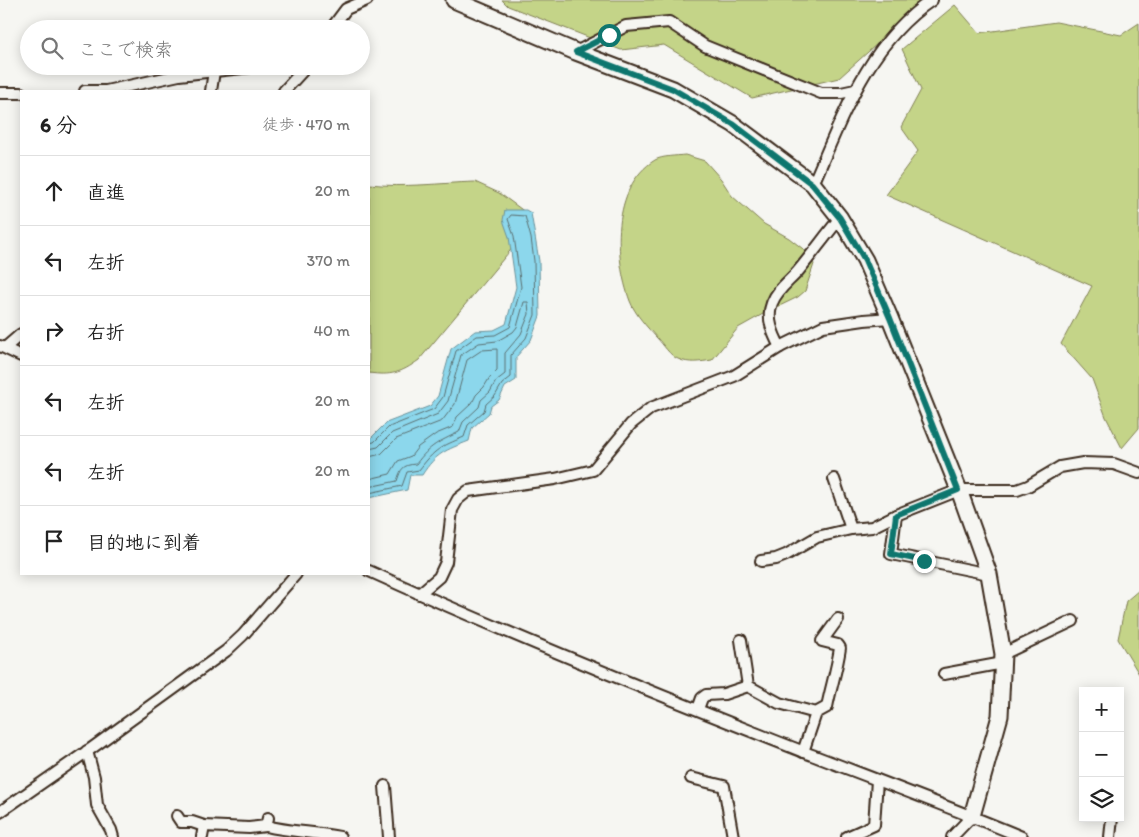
<!DOCTYPE html>
<html lang="ja">
<head>
<meta charset="utf-8">
<style>
  :root { --surface:#fff; --page:#f2f2f2; --text:#222; --muted:#767676; --line:#e0e0e0 }
  body { margin:0; font-family:Itim,"Klee One",sans-serif; background:var(--page); color:var(--text) }
  .controls { position:absolute; right:15px; bottom:15px; display:grid; overflow:hidden; border-radius:0px; box-shadow:0 2px 12px #0003 }
  .controls button { width:45px; height:45px; display:grid; place-items:center; padding:0; border:0; border-bottom:1px solid var(--line); background:var(--surface); color:var(--text); font:25px sans-serif }
  .stop { position:absolute; width:15px; height:15px; margin:-11px; border:4px solid #0f766e; border-radius:50%; background:#fff }
  .stop.end { background:#0f766e; border-color:#fff; box-shadow:0 1px 5px #0008 }
  .list { margin:0; padding:0; list-style:none }
  h2 { display:flex; justify-content:space-between; align-items:center; height:65px; margin:0; padding:0 20px; font-size:21px }
  h2 small { font-size:16px; font-weight:400; color:var(--muted) }
  .list li { display:grid; grid-template-columns:32px 1fr auto; gap:15px; align-items:center; box-sizing:border-box; height:70px; padding:0 20px; border-top:1px solid var(--line) }
  .list b { display:block; font-size:19px; white-space:nowrap }
  .list em { font-size:16px; font-style:normal; color:var(--muted) }
  .icon { flex:none; width:28px; height:28px; fill:none; stroke:currentColor; stroke-width:2; stroke-linecap:round; stroke-linejoin:round }
  .map { position:relative; flex:none; width:1139px; height:837px; overflow:hidden }
  .search { position:absolute; background:var(--surface); box-shadow:0 2px 12px #0003; left:20px; top:20px; width:350px; height:55px; display:flex; align-items:center; gap:12px; box-sizing:border-box; padding:0 18px; border-radius:28px; color:var(--muted); font-size:19px }
  .panel { position:absolute; background:var(--surface); box-shadow:0 2px 12px #0003; left:20px; top:90px; width:350px; height:485px; border-radius:0px }
  .map>svg:first-child { display:block }
  .green { fill:#c4d488; stroke:#807f53 }
  .water { fill:#8cd7ec; stroke:#6c929a }
  .lines { fill:none; stroke-linecap:round; stroke-linejoin:round }
  .shore { stroke:#5b6f70; stroke-width:1 }
  .street-casing { stroke:#3b2a1e; stroke-width:14 }
  .secondary-casing { stroke:#3b2a1e; stroke-width:19 }
  .street { stroke:#f6f6f2; stroke-width:10 }
  .secondary { stroke:#f6f6f2; stroke-width:15 }
  .route { stroke:#0f766e; stroke-width:6 }
</style>
</head>
<body>
<div class="map">
<svg width="1139" height="837" viewBox="0 0 1139 837">
  <rect width="100%" height="100%" fill="#f6f6f2"/>
  <filter id="ink" filterUnits="userSpaceOnUse"><feTurbulence type="fractalNoise" baseFrequency=".02" numOctaves="2"/><feDisplacementMap in="SourceGraphic" scale="10" xChannelSelector="R" yChannelSelector="G"/><feConvolveMatrix kernelMatrix="1 2 1 2 8 2 1 2 1" color-interpolation-filters="sRGB"/></filter>
  <g filter="url(#ink)">
    <g class="green">
      <path d="M502 0H926L839 78 752 98 664 45 621 50 508 6Z"/>
      <path d="M955 5 979 33 1056 22 1121 35 1139 23V428L1122 448 1106 417 1092 379 1061 344 1092 286 886 195 918 151 901 127 921 90 902 49Z"/>
      <path d="M685 155 705 161 721 179 732 196 764 224 789 238 807 252 814 264 805 291 798 297 763 314 738 328 712 360C700 362 689 364 678 359 670 356 663 344 657 338 647 327 635 314 630 301 614 258 611 187 655 160 662 156 676 156 685 155Z"/>
      <path d="M475 182 499 193 525 212 524 234 419 360C401 373 391 376 369 373V184C404 188 440 183 475 182Z"/>
      <path d="M1139 590V674L1118 639 1126 601Z"/>
    </g>
    <path class="water" d="M505 210H526L531 213 539 261 540 316 531 340 516 357V380L505 387 499 400 491 406 489 413 472 428 469 441C446 450 436 453 422 475H410L407 490 369 498V437L371 438 386 423 430 406 438 396 451 349 475 331 494 330 506 324 516 287 509 237 503 220Z"/>
    <g class="lines">
      <g class="shore">
        <path d="M369 443 374 442 389 427 434 409 443 397 456 351 477 336 495 335 510 327 521 287 514 236 508 219 511 215 525 216 531 238 534 261 535 315 526 338 511 355V377L502 384 495 396 486 404 484 411 468 425 464 437C440 447 435 449 419 470L407 472 402 486 369 493"/>
        <path d="M369 449 378 447 392 433 438 414 448 401 461 355 479 343 497 341 513 332 517 327 524 302H528L529 314 521 334 505 353V374L496 381 490 392 481 400 479 407 463 422 459 432C439 442 430 445 416 464 402 465 401 469 397 481L369 487"/>
        <path d="M369 457 381 454 396 439 442 421 455 404 467 360 482 350 497 349V370L490 377 484 387 476 395 472 403 457 417 453 427 436 434 418 447 411 456 398 461 390 474 369 479"/>
      </g>
      <g class="street-casing">
        <g id="street">
          <path d="M331 29 346 9 367 0"/>
          <path d="M576 52 626 26 669 22 705 46 821 93H841L855 90"/>
          <path d="M85 91H106L179 75 260 66"/>
          <path d="M211 91 214 71"/>
          <path d="M284 91 307 66"/>
          <path d="M0 93H21"/>
          <path d="M813 184C843 116 868 43 932 0"/>
          <path d="M0 346 21 356"/>
          <path d="M6 347 21 334"/>
          <path d="M780 347C773 334 766 318 772 303 777 289 790 281 799 270 813 253 826 235 840 218"/>
          <path d="M834 479 851 529 872 527 896 515"/>
          <path d="M761 561 776 559 786 555 817 537 851 529"/>
          <path d="M369 571C512 636 658 695 804 752 877 780 950 807 1022 837"/>
          <path d="M989 574 891 554 896 515 959 490H1017L1028 486 1060 467 1083 463 1114 464 1139 473"/>
          <path d="M419 594 439 577 446 562 452 510 458 499 468 491 555 479 593 470 631 424 651 408 734 376 780 347 823 326 864 320 890 318"/>
          <path d="M741 640 748 686 779 703 816 713 803 752"/>
          <path d="M1003 654 1073 621"/>
          <path d="M944 674 1003 663"/>
          <path d="M698 709 702 698 706 695 724 694 748 686"/>
          <path d="M816 713 827 707C831 687 837 669 840 648L838 645 822 641 838 619"/>
          <path d="M87 751 94 777 97 805 111 830 113 837"/>
          <path d="M691 778 724 786 733 837"/>
          <path d="M385 786 389 837"/>
          <path d="M0 812 92 748 226 651 243 635 296 574"/>
          <path d="M177 816 181 822H192L204 826"/>
          <path d="M268 818 266 826C291 832 315 832 340 837"/>
          <path d="M202 837 204 826 249 828 266 826"/>
          <path d="M847 837 874 825 877 780"/>
          <path d="M952 837 972 816"/>
          <path d="M1110 837 1112 818"/>
        </g>
      </g>
      <g class="secondary-casing">
        <path id="secondary" d="M454 0 576 52 673 89 733 124 813 184 840 218 865 260 890 318 959 490 989 574 1003 654 1000 716 972 816"/>
      </g>
      <use href="#street" class="street"/>
      <use href="#secondary" class="secondary"/>
    </g>
  </g>
  <g class="lines" filter="url(#ink)">
    <path class="route" d="M609 35 576 52 673 89 733 124 812 184 840 218 865 260 890 318 958 490 896 515 891 554 924 561"/>
  </g>
</svg>
<div class="controls">
<button>+</button>
<button>−</button>
<button><svg class="icon" aria-label="layers" viewBox="0 0 24 24"><path d="M12 4l9 5-9 5-9-5zM3 14l9 5 9-5"/></svg></button>
</div>
<div class="stop" style="left:609px;top:35px"></div>
<div class="stop end" style="left:924px;top:561px"></div>
<div class="search"><svg class="icon" aria-label="search" viewBox="0 0 24 24"><circle cx="10" cy="10" r="6"/><path d="M15 15l6 6"/></svg>ここで検索</div>
<section class="panel">
<h2>6 分<small>徒歩 · 470 m</small></h2>
<ul class="list">
<li><svg class="icon" aria-label="ahead" viewBox="0 0 24 24"><path d="M12 20V5M6 11l6-6 6 6"/></svg><div><b>直進</b></div><em>20 m</em></li>
<li><svg class="icon" aria-label="left" viewBox="0 0 24 24"><path d="M17 20v-9H6M10 6l-5 5 5 5"/></svg><div><b>左折</b></div><em>370 m</em></li>
<li><svg class="icon" aria-label="right" viewBox="0 0 24 24"><path d="M7 20v-9h11M14 6l5 5-5 5"/></svg><div><b>右折</b></div><em>40 m</em></li>
<li><svg class="icon" aria-label="left" viewBox="0 0 24 24"><path d="M17 20v-9H6M10 6l-5 5 5 5"/></svg><div><b>左折</b></div><em>20 m</em></li>
<li><svg class="icon" aria-label="left" viewBox="0 0 24 24"><path d="M17 20v-9H6M10 6l-5 5 5 5"/></svg><div><b>左折</b></div><em>20 m</em></li>
<li><svg class="icon" aria-label="arrive" viewBox="0 0 24 24"><path d="M6 21V4h12l-3 4 3 4H6"/></svg><div><b>目的地に到着</b></div></li>
</ul>
</section>
</div>
</body>
</html>
